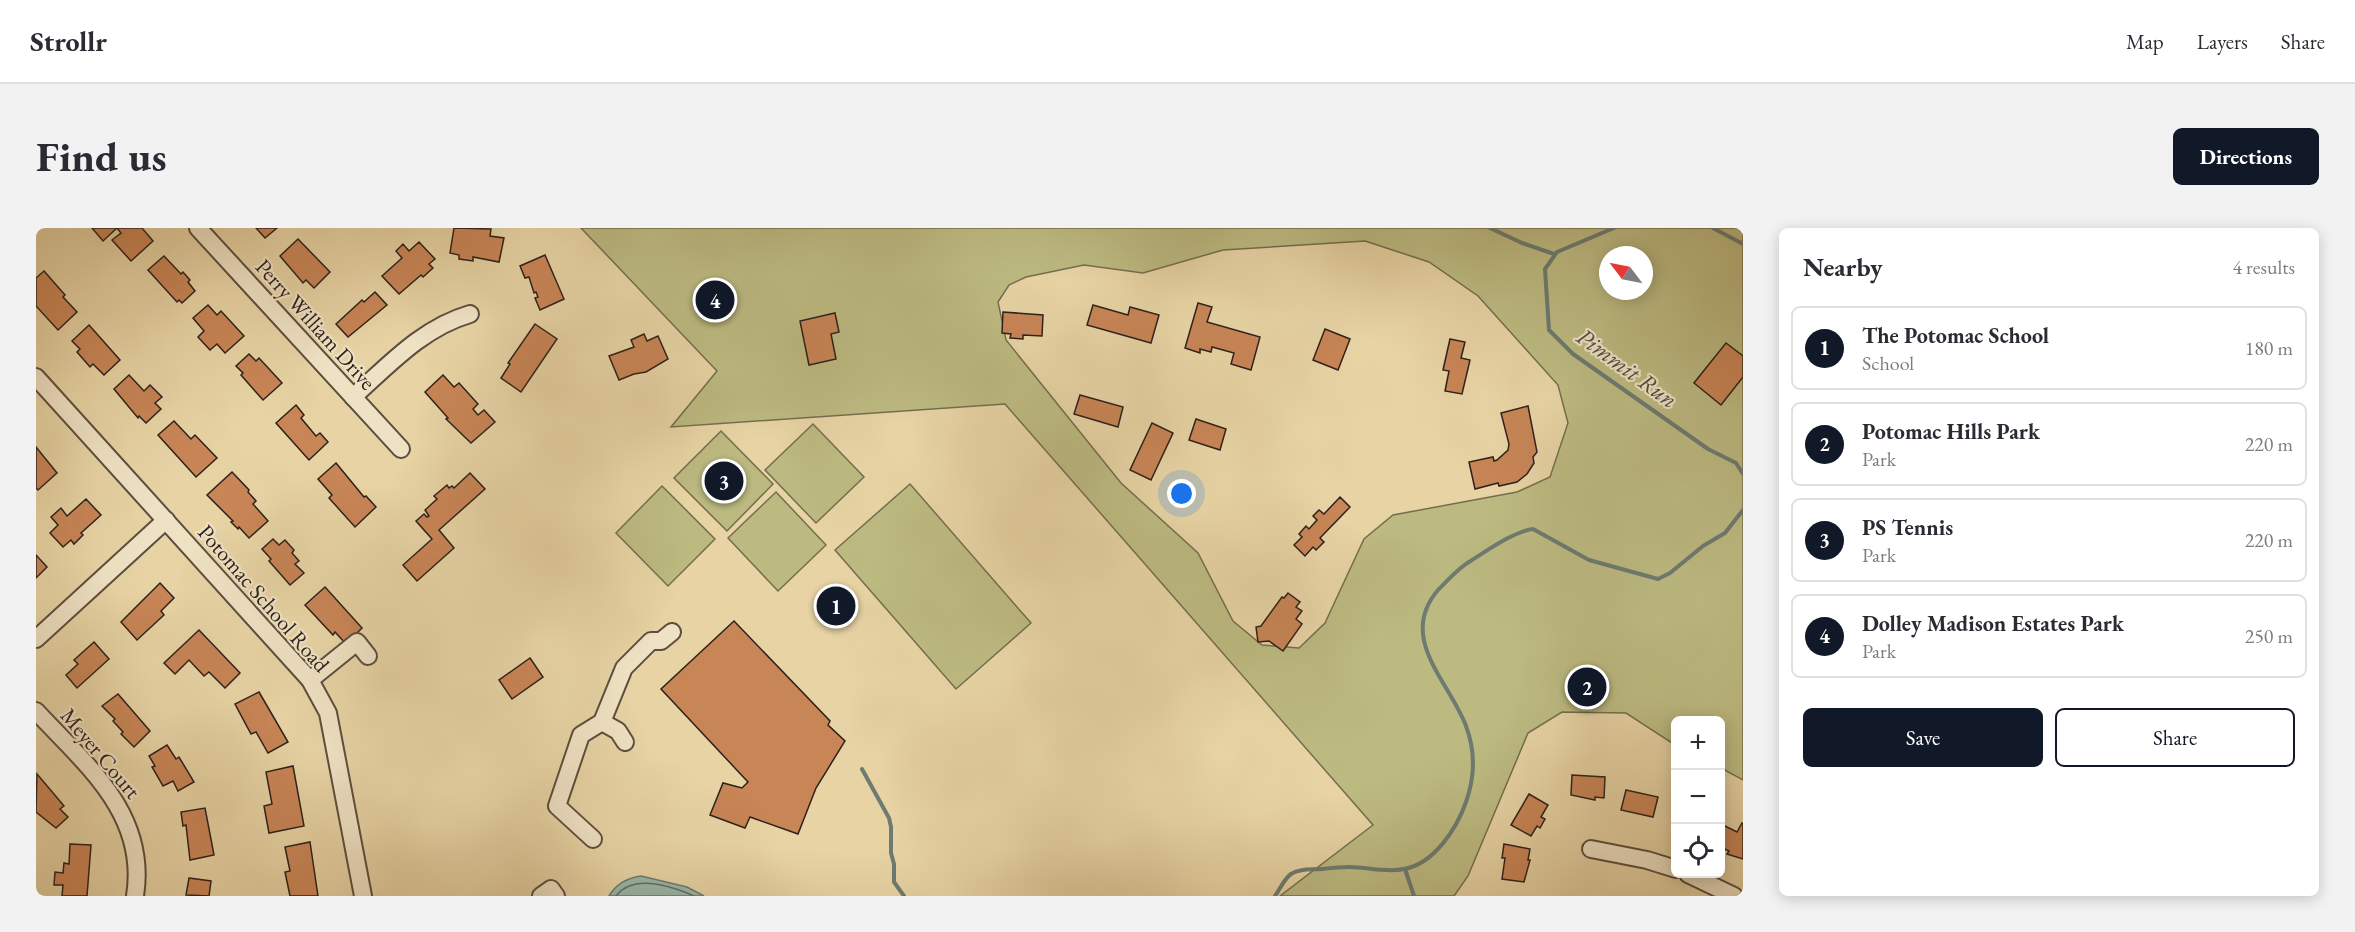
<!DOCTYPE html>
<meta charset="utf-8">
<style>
body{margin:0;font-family:"EB Garamond",serif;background:#f2f2f3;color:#2b2b33}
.controls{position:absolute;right:18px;bottom:18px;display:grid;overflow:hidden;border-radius:9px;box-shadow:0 3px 15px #0003}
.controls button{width:54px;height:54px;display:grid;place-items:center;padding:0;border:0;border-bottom:2px solid #e1e1e2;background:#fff;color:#2b2b33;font:30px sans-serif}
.compass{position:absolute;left:1563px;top:18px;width:54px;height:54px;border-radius:50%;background:#fff;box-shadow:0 3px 15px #0003;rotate:302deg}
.you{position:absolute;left:1146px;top:266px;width:21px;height:21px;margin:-15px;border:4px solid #fff;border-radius:50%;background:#1a73e8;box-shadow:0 0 0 9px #1a73e833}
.badge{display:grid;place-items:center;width:39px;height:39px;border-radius:50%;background:#111827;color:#fff;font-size:20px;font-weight:700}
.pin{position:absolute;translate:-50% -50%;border:3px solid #fff;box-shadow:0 2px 6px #0006}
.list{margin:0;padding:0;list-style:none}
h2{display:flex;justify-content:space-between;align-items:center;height:78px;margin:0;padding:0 24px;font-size:26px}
h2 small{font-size:20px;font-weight:400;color:#7c7c81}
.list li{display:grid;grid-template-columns:39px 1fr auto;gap:18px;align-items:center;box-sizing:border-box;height:84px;margin:0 12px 12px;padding:0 12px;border:2px solid #e1e1e2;border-radius:9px}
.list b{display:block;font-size:22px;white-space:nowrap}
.list p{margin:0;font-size:20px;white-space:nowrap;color:#7c7c81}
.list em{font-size:20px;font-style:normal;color:#7c7c81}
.actions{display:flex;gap:12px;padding:18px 24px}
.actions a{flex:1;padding:14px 0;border:2px solid #111827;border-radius:9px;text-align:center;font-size:21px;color:#111827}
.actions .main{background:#111827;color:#fff}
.icon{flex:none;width:33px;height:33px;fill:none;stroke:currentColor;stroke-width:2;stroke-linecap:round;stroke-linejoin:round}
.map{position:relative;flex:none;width:1707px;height:668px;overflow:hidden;border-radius:9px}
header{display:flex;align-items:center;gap:36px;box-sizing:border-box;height:84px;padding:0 30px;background:#fff;border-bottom:2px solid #e1e1e2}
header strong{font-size:28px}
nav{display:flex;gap:33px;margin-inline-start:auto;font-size:21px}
.intro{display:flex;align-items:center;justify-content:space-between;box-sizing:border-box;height:144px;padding:0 36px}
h1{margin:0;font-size:42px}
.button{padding:15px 27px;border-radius:9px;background:#111827;color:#fff;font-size:21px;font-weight:700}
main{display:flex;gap:36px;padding:0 36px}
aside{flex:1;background:#fff;border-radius:9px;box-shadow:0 3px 15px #0003}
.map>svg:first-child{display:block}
.green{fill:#bcba81;stroke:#746e4e;stroke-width:1.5;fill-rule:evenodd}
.water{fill:#97b7a9;stroke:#6d7b71;stroke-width:1.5}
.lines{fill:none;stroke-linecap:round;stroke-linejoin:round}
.shore{stroke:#626c62;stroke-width:1.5}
.stream{stroke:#6d7b71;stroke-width:4}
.building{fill:#c88556;stroke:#2d211c;stroke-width:1.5}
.minor-casing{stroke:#5c4e3e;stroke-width:20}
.minor{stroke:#efe2c4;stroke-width:16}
.labels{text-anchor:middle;stroke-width:4.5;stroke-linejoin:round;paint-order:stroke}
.street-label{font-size:22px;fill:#2d211c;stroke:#efe2c4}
.water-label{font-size:24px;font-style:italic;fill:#4d4e46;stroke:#efe2c4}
</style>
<header>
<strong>Strollr</strong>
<nav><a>Map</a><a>Layers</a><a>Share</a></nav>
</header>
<div class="intro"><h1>Find us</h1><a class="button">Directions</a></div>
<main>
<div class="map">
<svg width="1707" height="668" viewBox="0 0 1707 668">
<rect width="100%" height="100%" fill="#e7d3a4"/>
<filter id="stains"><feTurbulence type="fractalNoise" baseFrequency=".00333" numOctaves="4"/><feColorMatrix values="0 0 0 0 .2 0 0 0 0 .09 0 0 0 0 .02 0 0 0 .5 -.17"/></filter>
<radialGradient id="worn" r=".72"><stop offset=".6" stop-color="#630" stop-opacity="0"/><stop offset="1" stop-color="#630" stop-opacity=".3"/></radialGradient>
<g class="green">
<path d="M545,0H1707V552L1685,540L1684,493H1640L1639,517L1590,485L1526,484L1492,505L1432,648L1418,668H1244L1337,597L969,176L635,199L681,143ZM1329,13L1393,34L1442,68L1522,157L1532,195L1514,249L1481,264L1357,287L1328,311L1289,395L1263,420L1226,417L1197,393L1162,325L1085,255L970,112L962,74L973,57L990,49L1048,37L1107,45L1187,22ZM1572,27H1608V63H1572Z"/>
<polygon points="777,196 828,249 780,295 729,242"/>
<polygon points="685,203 737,256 691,303 638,250"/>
<polygon points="874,256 995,395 920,461 799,322"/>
<polygon points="626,258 679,311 632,358 580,305"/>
<polygon points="740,264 790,317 742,363 692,310"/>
</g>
<path class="water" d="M605,648L651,659L668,668H573C580,656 591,650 605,648Z"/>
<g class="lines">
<path class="shore" d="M580,668C598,645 635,658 658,668"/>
<g class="stream">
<polyline points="1454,0 1486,15 1518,26"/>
<polyline points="1578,0 1521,24 1509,41 1513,102 1537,126 1672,221 1700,235 1707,246"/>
<polyline points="1677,0 1707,16"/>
<polyline points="826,541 853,590 855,599 855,625 858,636 858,654 868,668"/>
<polyline points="1369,641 1378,668"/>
<path d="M1239,668C1244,661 1248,651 1255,646C1264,640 1276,642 1286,641C1295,640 1304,639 1313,639C1332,639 1350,645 1368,641C1398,636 1421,600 1430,574C1439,549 1439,522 1430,498C1413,453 1361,410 1402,362C1413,351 1422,340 1436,332C1452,322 1479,303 1497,301L1553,332L1622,351L1634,345L1667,318L1689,305L1707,282"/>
</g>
</g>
<g class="building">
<polygon points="56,0 106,0 117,13 95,33 76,12 85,5 81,0 67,13"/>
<polygon points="220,0 241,0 229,10"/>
<polygon points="418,0 455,1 454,8 468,10 463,34 437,29 437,33 423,31 423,27 414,25"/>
<polygon points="262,11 294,44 278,60 270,52 267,55 244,28"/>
<polygon points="383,14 399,31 393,36 397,40 387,49 385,47 363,66 346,48 366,30 360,23 367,16 373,23"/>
<polygon points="509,27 528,71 504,82 499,70 502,69 500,64 498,65 493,49 489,50 484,38"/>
<polygon points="128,28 145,46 147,44 154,52 152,54 159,63 146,75 143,72 141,74 112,42"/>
<polygon points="8,43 29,67 27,69 41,84 22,102 0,78 0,50"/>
<polygon points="339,64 351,77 312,109 300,96 326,72 328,74"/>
<polygon points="1162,75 1176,79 1171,94 1224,109 1215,142 1195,136 1198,125 1176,119 1175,124 1164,121 1164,125 1149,120"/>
<polygon points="172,77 181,87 185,83 208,108 189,125 181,116 174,122 162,109 168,103 157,90"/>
<polygon points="1057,77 1092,87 1094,79 1123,87 1115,115 1051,97"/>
<polygon points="967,84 1007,87 1006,108 987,107 987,111 974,110 975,106 966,105"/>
<polygon points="799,85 803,104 795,106 800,131 773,137 764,93"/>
<polygon points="499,96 521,111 485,164 465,150 474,136 472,135"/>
<polygon points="53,97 84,132 68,147 57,136 54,139 41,124 44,121 36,113"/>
<polygon points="1289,101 1314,111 1302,142 1277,132"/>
<polygon points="608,106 611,113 622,108 632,131 610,144 598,146 583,152 573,128 598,119 595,112"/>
<polygon points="1414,111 1429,114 1425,130 1434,132 1426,166 1409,163 1413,143 1407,142"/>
<polygon points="1690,115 1707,128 1707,149 1685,177 1658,155"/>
<polygon points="213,126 220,133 223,130 246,155 227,172 205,147 207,145 200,138"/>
<polygon points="93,147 108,163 114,157 126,169 119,175 125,181 110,195 103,188 102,190 78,161"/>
<polygon points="407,147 418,159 423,155 442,176 437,181 442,187 448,182 459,194 435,215 410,191 412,190 389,164"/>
<polygon points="1044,167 1087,179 1082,199 1038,186"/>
<polygon points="260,177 268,187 265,190 280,208 284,205 292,214 273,232 240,195"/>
<polygon points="1492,178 1501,224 1497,229 1498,235 1491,246 1481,254 1463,258 1462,255 1439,261 1433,234 1457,229 1458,233 1461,232 1472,222 1473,216 1465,185"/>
<polygon points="1160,191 1190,201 1184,222 1153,212"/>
<polygon points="138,193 155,211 159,207 181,230 160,249 122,207"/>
<polygon points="1116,195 1137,205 1115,252 1094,242"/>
<polygon points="0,219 21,245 2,262 0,260"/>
<polygon points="300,235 328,269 330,268 340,279 319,299 293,270 296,267 282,251"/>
<polygon points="196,244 213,262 212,264 220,273 217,276 232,293 213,310 203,299 202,301 195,294 197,293 171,267"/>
<polygon points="434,245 449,261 403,302 418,320 381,353 367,337 396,311 380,293 388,286 391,289 393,288 389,282 401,271 398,268 411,257 413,260 416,258 418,260"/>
<polygon points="1304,269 1314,279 1284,310 1288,314 1280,322 1277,319 1269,328 1258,317 1266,309 1263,306 1270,298 1273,301 1281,292 1277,288 1283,282 1288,286"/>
<polygon points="50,271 65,287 45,305 47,307 38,316 35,312 27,319 14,305 22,297 15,289 25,280 31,288"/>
<polygon points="237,311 243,317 249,312 258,322 256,325 263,333 259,336 268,345 254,357 233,333 235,331 226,321"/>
<polygon points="0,327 11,339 0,350"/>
<polygon points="124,355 138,370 125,383 128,387 101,412 85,394"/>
<polygon points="289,359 326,400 310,416 299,404 297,407 269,377"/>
<polygon points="1252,365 1264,374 1260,379 1266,383 1260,391 1266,396 1247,423 1233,413 1222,414 1220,399 1225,398 1246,369 1248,370"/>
<polygon points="698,393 794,493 792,497 809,513 780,560 762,606 714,589 709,600 674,587 687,555 706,560 712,554 625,461"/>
<polygon points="163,402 204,445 189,460 173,444 168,448 153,432 139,446 128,435"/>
<polygon points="58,414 73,431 41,460 30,447 42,436 38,432"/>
<polygon points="494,430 507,449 476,471 463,452"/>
<polygon points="223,464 252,514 232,525 220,504 215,506 199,476"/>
<polygon points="82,466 114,503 98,519 85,506 87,504 77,493 79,491 66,478"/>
<polygon points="131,517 140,531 143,529 158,554 142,563 137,553 127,558 116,539 119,538 113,528"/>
<polygon points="257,538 268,598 233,605 228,578 236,576 230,544"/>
<polygon points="1,546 28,578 24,581 32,589 20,600 0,584"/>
<polygon points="1536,547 1569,549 1568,570 1559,569 1559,572 1535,567"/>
<polygon points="1590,562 1622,569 1617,589 1585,582"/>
<polygon points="1493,566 1512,577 1505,589 1509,591 1504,600 1501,598 1495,608 1475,597"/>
<polygon points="169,580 178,627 154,632 150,597 147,598 145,584"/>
<polygon points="1706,595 1707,596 1707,631 1691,626 1693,623 1684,619 1684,607 1689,598 1701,604"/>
<polygon points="274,614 282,668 254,668 249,644 254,643 249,619"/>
<polygon points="34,616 55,617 51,668 26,668 27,657 18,657 19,644 27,645 28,635 33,636"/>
<polygon points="1468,616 1494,621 1492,632 1494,632 1488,654 1466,651 1469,630 1466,630"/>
<polygon points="153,650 175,653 173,668 150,667"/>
</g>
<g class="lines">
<g class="minor-casing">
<g id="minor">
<polyline points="162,0 365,221"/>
<polyline points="0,149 274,452 292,485 327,668"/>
<path d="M317,169C353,137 386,100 434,86"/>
<polyline points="0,411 130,292"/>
<polyline points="274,452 321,414 332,428"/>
<path d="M0,483C50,537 112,586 99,668"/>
<polyline points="566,494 582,503 589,514"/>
<polyline points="557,611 521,578 545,507 566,494 588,440 615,413 625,413 636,404"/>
<polyline points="1555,621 1611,632 1640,641"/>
<polyline points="1652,646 1698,668"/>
<polyline points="505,668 515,661 520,668"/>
</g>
</g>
<use href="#minor" class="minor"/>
</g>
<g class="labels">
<g class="street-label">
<text transform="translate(280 96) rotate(48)" y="8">Perry William Drive</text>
<text transform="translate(228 370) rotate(49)" y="8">Potomac School Road</text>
<text transform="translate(65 525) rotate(50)" y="8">Meyer Court</text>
</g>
<g class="water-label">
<text transform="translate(1591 140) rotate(36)" y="8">Pimmit Run</text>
</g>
</g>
<rect width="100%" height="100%" filter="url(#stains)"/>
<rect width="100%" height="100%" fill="url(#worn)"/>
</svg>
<div class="controls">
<button>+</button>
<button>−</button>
<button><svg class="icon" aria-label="locate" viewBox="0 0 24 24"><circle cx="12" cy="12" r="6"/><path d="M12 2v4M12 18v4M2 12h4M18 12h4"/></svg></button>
</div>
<svg class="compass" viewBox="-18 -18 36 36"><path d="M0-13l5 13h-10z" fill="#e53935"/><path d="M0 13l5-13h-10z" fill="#7c7c81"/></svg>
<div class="you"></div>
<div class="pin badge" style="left:800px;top:378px">1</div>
<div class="pin badge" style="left:1551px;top:459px">2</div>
<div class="pin badge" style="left:688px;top:253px">3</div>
<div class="pin badge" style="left:679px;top:72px">4</div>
</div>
<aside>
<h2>Nearby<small>4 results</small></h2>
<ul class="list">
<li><span class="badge">1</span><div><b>The Potomac School</b><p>School</p></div><em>180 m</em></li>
<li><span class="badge">2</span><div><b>Potomac Hills Park</b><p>Park</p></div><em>220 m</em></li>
<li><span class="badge">3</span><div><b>PS Tennis</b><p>Park</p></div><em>220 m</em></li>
<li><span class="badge">4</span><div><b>Dolley Madison Estates Park</b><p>Park</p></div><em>250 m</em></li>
</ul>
<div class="actions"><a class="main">Save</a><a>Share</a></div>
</aside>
</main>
